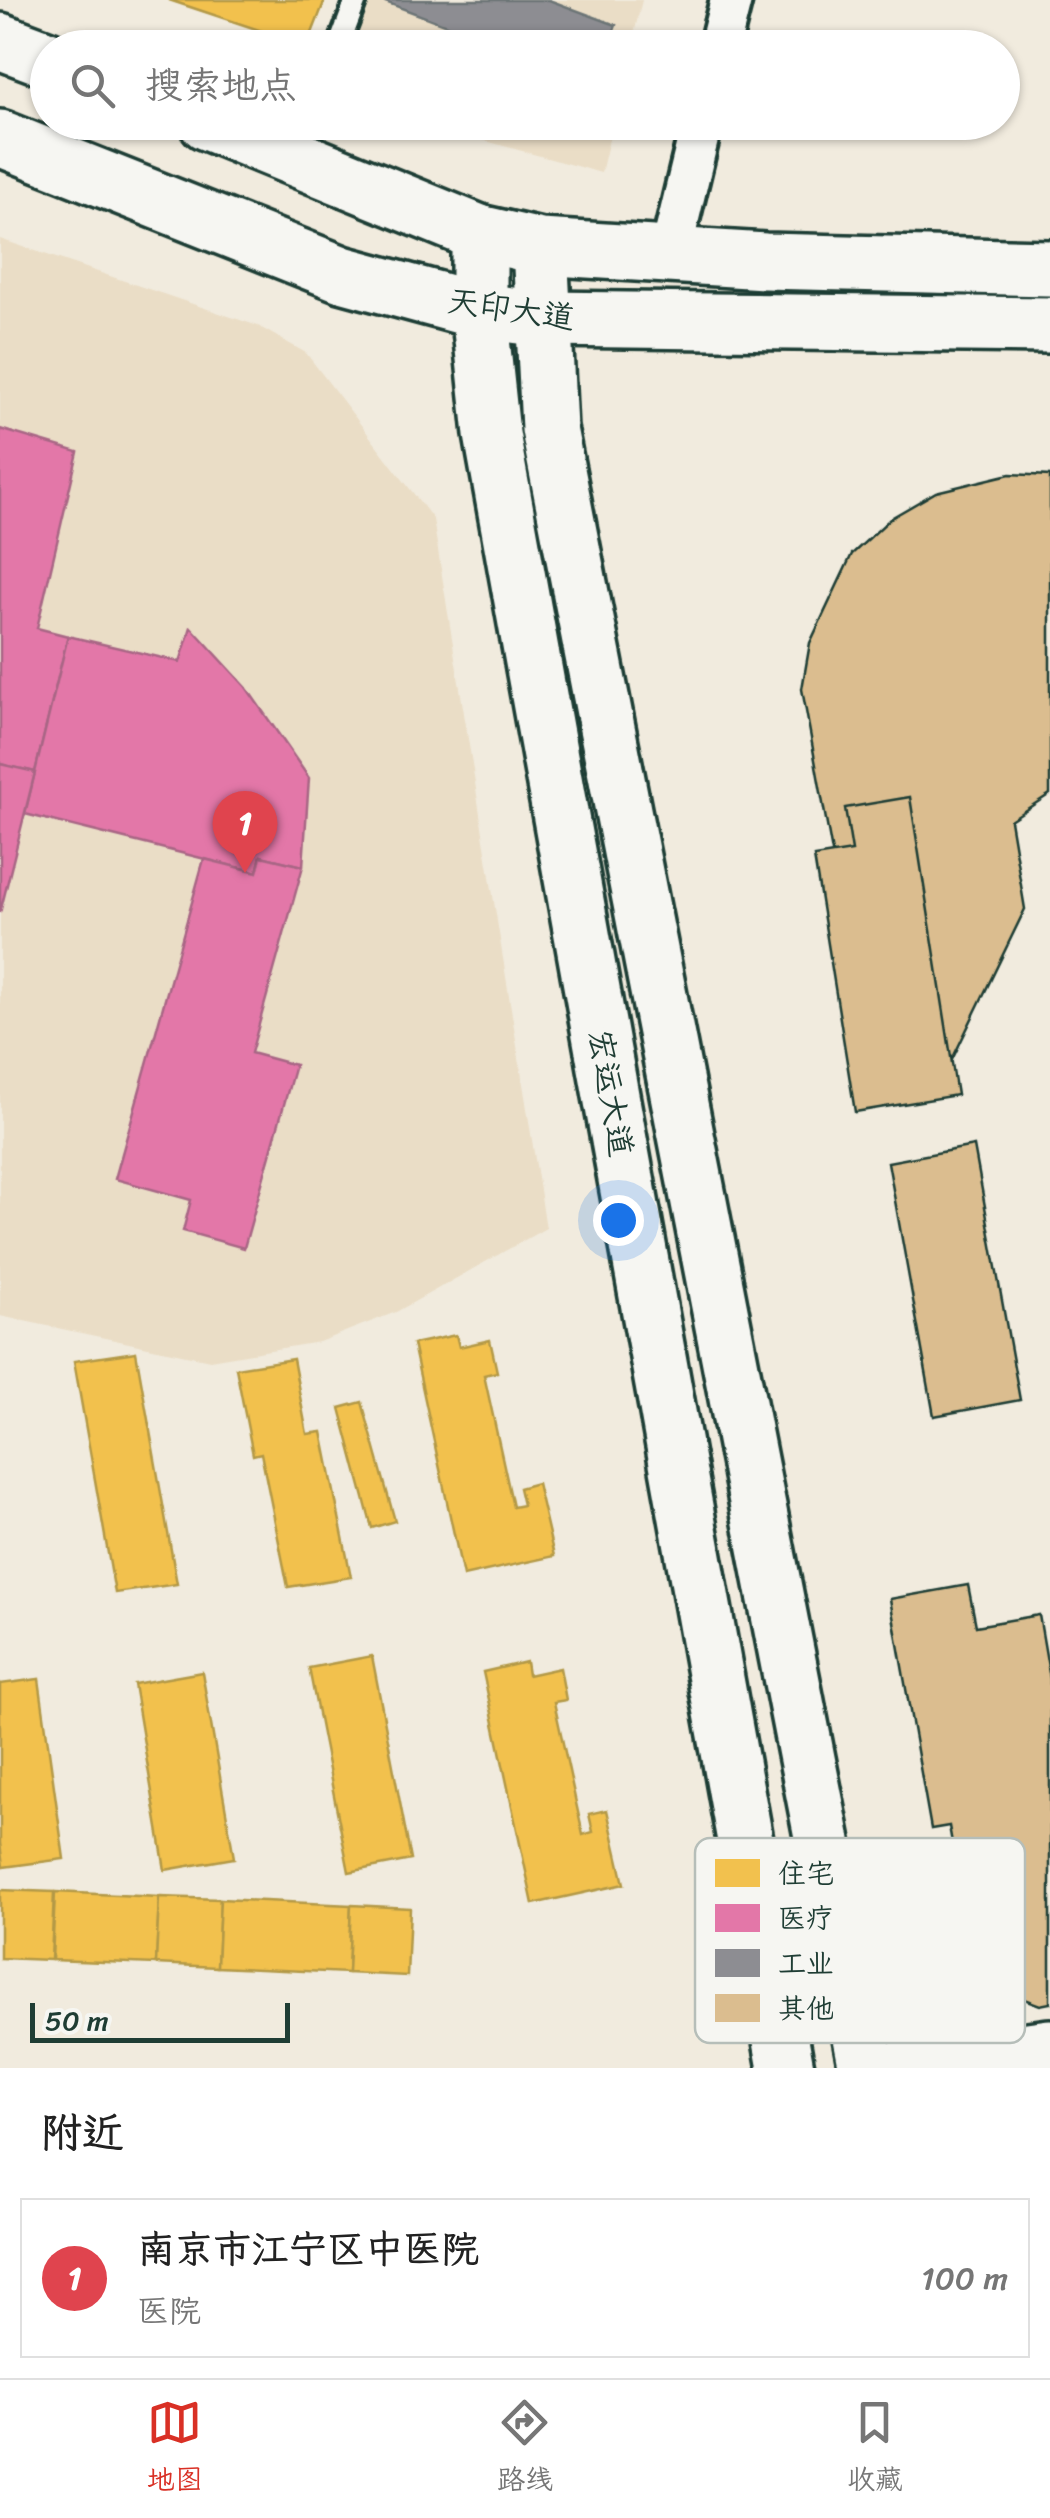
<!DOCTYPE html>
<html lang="zh">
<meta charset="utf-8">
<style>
body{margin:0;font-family:Sriracha,"LXGW WenKai TC",sans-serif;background:#f2f2f2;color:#222}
.scale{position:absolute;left:30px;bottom:25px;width:260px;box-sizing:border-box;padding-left:10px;border:5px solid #1f3d34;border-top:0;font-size:28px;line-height:35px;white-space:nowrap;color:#1f3d34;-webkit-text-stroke:8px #f6f6f2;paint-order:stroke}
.you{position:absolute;left:618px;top:1220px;width:35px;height:35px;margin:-25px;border:8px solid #fff;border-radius:50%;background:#1a73e8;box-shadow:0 0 0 15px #1a73e833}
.badge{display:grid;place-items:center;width:65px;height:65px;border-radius:50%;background:#d93025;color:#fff;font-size:32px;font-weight:700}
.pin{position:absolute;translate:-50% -82px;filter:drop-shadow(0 2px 5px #0008)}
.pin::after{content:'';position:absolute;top:52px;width:35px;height:30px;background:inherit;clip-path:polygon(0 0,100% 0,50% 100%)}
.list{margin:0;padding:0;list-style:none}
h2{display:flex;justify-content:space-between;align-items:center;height:130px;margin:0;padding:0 40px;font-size:42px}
h2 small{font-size:32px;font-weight:400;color:#767676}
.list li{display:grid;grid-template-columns:65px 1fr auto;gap:30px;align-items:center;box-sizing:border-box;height:160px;margin:0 20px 20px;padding:0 20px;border:2px solid #e0e0e0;border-radius:0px}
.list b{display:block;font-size:38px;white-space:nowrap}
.list p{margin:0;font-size:32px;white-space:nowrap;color:#767676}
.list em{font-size:32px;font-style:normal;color:#767676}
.icon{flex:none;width:55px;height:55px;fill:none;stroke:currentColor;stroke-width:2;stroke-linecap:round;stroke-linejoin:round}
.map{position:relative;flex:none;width:1050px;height:2068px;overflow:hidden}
.search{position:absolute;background:#fff;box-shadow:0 2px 8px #0004;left:30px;right:30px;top:30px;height:110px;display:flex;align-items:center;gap:25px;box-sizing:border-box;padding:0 35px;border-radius:55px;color:#767676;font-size:38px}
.sheet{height:310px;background:#fff}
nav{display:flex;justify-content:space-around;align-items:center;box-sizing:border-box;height:140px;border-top:2px solid #e0e0e0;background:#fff;font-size:28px;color:#767676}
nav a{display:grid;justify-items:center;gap:5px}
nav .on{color:#d93025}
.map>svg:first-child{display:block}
.built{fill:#eaddc6}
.homes{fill:#f2c14e;stroke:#b39946;stroke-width:2.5}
.health{fill:#e377a8;stroke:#a86685;stroke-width:2.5}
.industry{fill:#8d8d92;stroke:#6c7576;stroke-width:2.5}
.building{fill:#dbbd8f;stroke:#1f3d34;stroke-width:2.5}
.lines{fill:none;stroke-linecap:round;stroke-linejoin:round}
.lane-casing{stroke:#1f3d34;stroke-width:28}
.street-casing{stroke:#1f3d34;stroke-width:48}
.secondary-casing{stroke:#1f3d34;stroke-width:62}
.primary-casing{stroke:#1f3d34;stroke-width:62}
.lane{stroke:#f6f6f2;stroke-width:20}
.street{stroke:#f6f6f2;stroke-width:40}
.secondary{stroke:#f6f6f2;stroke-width:55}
.primary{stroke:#f6f6f2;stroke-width:55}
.labels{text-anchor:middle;stroke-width:10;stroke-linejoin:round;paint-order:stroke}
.street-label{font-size:32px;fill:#1f3d34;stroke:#f6f6f2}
.key{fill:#f6f6f2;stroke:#b6beb9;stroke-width:2.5}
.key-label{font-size:28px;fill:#1f3d34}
</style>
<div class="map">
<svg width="1050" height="2068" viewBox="0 0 1050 2068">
<rect width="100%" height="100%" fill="#f1ebde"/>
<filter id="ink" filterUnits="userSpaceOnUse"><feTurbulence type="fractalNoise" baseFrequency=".01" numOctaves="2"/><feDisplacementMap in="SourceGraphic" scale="20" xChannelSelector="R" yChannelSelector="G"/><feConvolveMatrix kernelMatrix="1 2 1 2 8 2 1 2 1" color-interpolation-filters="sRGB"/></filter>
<g filter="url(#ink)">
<g class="built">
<polygon points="347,0 642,0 631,47 338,48"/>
<polygon points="421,123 613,123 601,173"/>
<polygon points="0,239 258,326 306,353 433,519 546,1228 396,1312 319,1342 210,1360 0,1316"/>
</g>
<g class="homes">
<polygon points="169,0 325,0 307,46"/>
<polygon points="456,1335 459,1347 490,1340 497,1372 484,1375 513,1507 523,1505 519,1488 537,1483 554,1556 463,1576 413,1344"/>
<polygon points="136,1352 177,1584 115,1593 74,1361"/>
<polygon points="293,1359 307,1434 322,1432 351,1577 288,1587 261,1453 253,1455 236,1368"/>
<polygon points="362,1402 395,1521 372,1528 340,1408"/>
<polygon points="372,1656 411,1860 349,1872 309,1668"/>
<polygon points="526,1662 528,1675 560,1668 566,1700 554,1702 583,1835 593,1832 589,1814 607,1810 624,1884 533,1904 483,1672"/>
<polygon points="202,1672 234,1858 165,1870 134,1684"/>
<polygon points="39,1679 64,1859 3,1867 0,1843 0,1684"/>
<polygon points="0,1890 54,1892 51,1960 0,1958"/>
<polygon points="55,1892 159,1897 156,1964 52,1960"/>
<polygon points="159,1897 220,1899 217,1967 156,1964"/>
<polygon points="220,1899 351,1905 348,1973 217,1967"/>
<polygon points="351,1905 410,1908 407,1976 348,1973"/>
</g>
<g class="health">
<polygon points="0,429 78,452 37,628 68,636 35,772 0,764"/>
<polygon points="191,627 246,687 309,778 303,866 261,856 257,872 25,814 68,636 180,662"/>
<polygon points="0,764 35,772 0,913"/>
<polygon points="261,856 303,866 251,1053 295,1065 244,1248 183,1231 191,1200 115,1179 204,859 257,872"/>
</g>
<polygon class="industry" points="385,0 549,0 616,25 608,48 508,48 385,2"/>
<g class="building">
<polygon points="1010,474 1050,476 1050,794 1010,820 1025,909 948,1068 873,1076 802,689 810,643 852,554 891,518 936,492"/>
<polygon points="910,797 957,1095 855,1112 814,857 852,851 845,808"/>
<polygon points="974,1146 1020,1400 934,1416 888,1162"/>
<polygon points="968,1585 976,1626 1039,1615 1050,1679 1050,2003 1040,2005 992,1987 981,1976 976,1941 957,1945 949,1901 962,1899 949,1826 931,1829 890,1599"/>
</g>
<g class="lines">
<g class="lane-casing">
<g id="lane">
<polyline points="338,48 356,0"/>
<polyline points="297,156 310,122"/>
</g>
</g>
<g class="street-casing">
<g id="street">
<polyline points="719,48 731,0"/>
<polyline points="670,255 702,122"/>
</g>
</g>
<g class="secondary-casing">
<polyline id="secondary" points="901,2068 1050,2047"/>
</g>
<g class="primary-casing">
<g id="primary">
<polyline points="0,41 48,59"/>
<polyline points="207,122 479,233 540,247 765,261 1050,268"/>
<polyline points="0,138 342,274 479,311 544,319 1050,325"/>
<polyline points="479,233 479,311 492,434 786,2068"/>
<polyline points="540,247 549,429 867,2068"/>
</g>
</g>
<use href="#lane" class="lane"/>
<use href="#street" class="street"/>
<use href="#secondary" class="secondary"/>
<use href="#primary" class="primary"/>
</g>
</g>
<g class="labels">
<g class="street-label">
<text transform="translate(511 309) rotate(8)" y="11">天印大道</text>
<text transform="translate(611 1093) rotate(80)" y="11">宏运大道</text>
</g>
</g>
<rect x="695" y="1838" width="330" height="205" rx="15" class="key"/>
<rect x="715" y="1859" width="45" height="28" fill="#f2c14e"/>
<rect x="715" y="1904" width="45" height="28" fill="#e377a8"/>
<rect x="715" y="1949" width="45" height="28" fill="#8d8d92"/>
<rect x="715" y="1994" width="45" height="28" fill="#dbbd8f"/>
<g class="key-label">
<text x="778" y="1883">住宅</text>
<text x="778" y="1928">医疗</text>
<text x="778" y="1973">工业</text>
<text x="778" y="2018">其他</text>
</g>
</svg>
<div class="scale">50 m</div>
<div class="you"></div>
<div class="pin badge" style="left:245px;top:873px;background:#e0444e">1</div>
<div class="search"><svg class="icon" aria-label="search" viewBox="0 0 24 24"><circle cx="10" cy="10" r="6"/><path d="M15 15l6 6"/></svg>搜索地点</div>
</div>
<section class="sheet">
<h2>附近<small></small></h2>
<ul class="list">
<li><span class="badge" style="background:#e0444e">1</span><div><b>南京市江宁区中医院</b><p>医院</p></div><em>100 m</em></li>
</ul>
</section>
<nav>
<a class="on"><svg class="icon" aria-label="map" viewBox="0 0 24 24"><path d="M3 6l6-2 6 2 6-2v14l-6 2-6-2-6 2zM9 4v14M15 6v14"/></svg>地图</a>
<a><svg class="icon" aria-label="directions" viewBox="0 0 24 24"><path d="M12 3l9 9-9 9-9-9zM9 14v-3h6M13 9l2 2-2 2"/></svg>路线</a>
<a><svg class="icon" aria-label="saved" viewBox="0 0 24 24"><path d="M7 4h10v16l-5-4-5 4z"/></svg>收藏</a>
</nav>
